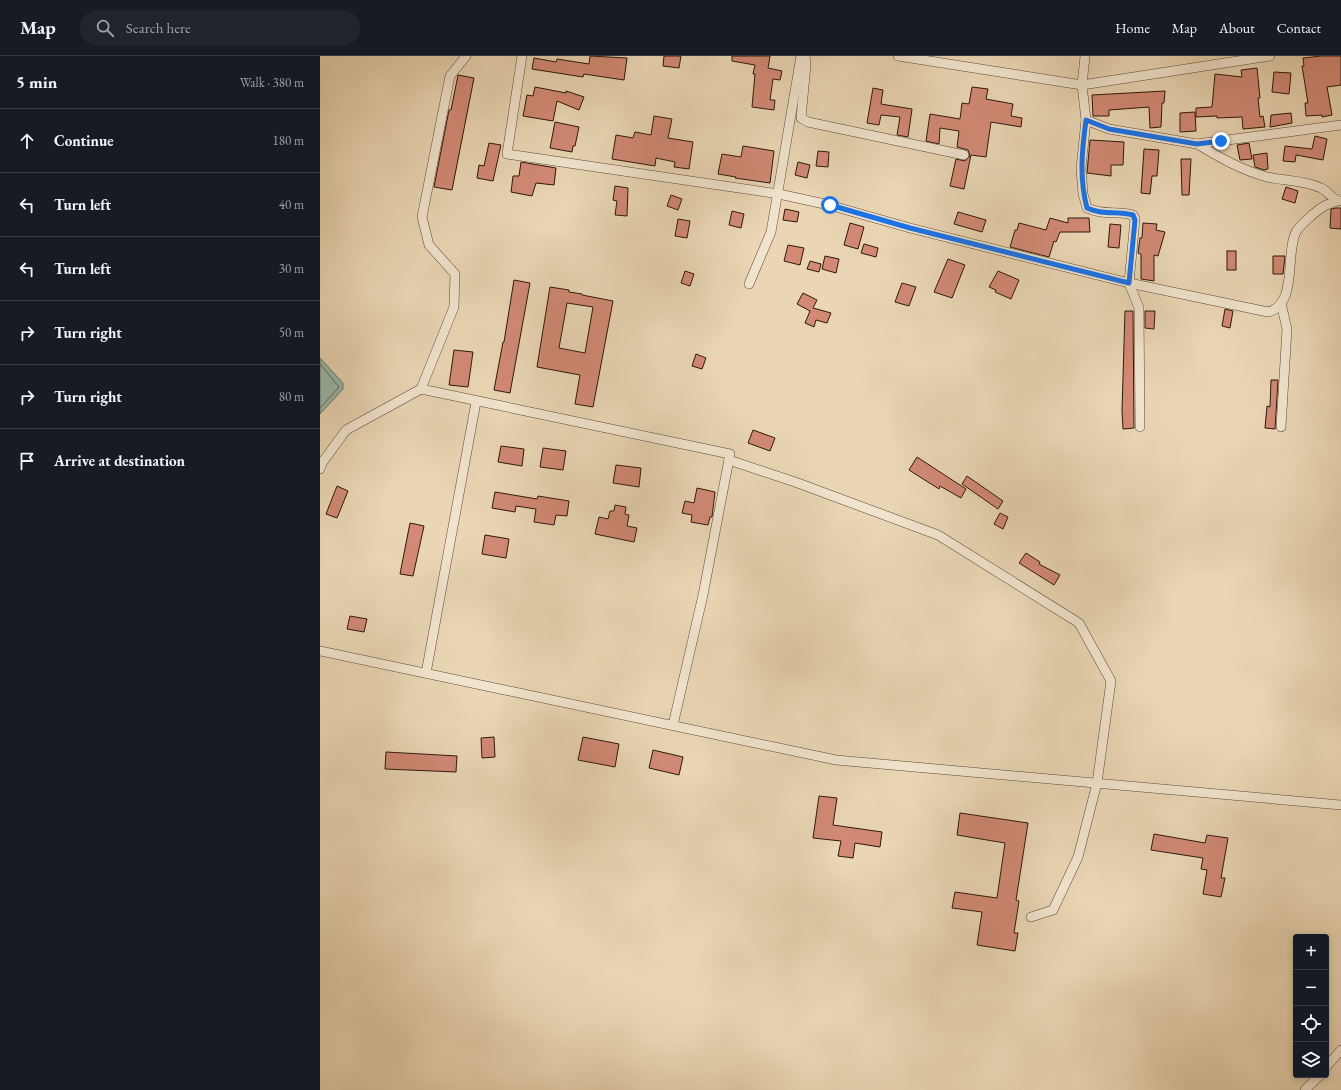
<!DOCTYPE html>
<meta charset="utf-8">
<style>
body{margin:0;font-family:"EB Garamond",serif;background:#20242c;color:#f1f3f6}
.controls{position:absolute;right:12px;bottom:12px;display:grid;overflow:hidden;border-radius:4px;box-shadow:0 2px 6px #0003}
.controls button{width:36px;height:36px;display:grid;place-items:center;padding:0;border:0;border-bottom:1px solid #363941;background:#171b24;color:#f1f3f6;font:20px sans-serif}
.stop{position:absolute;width:12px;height:12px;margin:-9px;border:3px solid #1a73e8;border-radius:50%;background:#fff}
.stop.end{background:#1a73e8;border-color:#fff;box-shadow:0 1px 4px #0008}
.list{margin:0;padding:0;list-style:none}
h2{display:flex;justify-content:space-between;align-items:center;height:52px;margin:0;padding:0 16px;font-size:17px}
h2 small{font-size:13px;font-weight:400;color:#9ea1a6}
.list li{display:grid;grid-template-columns:26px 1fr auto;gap:12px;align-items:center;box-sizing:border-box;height:64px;padding:0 16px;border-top:1px solid #363941}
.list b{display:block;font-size:15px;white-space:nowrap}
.list em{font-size:13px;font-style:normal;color:#9ea1a6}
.icon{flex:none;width:22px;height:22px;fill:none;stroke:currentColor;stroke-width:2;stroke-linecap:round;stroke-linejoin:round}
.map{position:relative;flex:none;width:1021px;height:1034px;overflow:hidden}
header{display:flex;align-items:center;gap:24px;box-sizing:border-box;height:56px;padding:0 20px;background:#171b24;border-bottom:1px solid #363941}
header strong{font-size:19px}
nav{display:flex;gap:22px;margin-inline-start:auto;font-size:14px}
.search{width:280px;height:36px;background:#20242c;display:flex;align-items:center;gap:10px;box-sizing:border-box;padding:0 14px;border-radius:22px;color:#9ea1a6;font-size:15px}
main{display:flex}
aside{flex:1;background:#171b24}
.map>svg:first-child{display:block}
.water{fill:#98b9ac;stroke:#6e786c}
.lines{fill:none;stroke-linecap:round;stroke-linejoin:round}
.shore{stroke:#63685c;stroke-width:1}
.building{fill:#d28a75;stroke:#2e170c;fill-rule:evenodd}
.minor-casing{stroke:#5d4736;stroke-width:10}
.minor{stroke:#f1e4ce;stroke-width:9}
.route{stroke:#1a73e8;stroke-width:5}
</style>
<header>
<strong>Map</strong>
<div class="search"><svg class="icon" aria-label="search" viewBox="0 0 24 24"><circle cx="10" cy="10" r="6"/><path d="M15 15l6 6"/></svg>Search here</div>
<nav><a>Home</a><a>Map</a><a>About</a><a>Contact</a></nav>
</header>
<main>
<aside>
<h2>5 min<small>Walk · 380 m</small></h2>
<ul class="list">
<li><svg class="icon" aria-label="ahead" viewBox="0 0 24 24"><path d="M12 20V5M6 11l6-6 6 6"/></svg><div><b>Continue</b></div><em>180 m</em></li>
<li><svg class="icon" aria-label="left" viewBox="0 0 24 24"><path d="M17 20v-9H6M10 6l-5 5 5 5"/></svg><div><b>Turn left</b></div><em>40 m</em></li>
<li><svg class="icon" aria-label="left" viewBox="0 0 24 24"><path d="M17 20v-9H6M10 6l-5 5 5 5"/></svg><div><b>Turn left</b></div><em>30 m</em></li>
<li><svg class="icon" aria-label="right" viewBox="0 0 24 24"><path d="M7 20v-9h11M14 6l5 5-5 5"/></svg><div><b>Turn right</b></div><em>50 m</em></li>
<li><svg class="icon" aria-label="right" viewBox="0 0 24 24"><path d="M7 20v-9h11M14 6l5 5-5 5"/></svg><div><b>Turn right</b></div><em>80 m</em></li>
<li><svg class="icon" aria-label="arrive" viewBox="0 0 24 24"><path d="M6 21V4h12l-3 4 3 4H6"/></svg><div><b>Arrive at destination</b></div></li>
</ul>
</aside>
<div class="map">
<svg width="1021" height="1034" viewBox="0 0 1021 1034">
<rect width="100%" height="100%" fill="#ead6b4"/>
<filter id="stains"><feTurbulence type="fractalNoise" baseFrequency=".005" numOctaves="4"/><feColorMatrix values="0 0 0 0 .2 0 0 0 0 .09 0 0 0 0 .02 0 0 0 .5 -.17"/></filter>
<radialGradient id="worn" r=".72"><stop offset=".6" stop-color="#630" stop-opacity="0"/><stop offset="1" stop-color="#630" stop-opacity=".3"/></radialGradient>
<polygon class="water" points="0,302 23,327 23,333 0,358"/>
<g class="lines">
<polyline class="shore" points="0,308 19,331 0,352"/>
</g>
<g class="building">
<polygon points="270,0 307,2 304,24 264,18 263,21 212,13 214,2 236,6 237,3 269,8"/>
<polygon points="344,0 361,0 359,12 343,10"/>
<polygon points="412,0 450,0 448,12 462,15 460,24 453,23 450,44 455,44 454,54 432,51 435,18 433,18 435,9 412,5"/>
<polygon points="1001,0 1021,0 1021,29 1007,31 1012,59 1002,61 1002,59 986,60 985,47 988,47 982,10 984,10 983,2"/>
<polygon points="937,12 940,42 938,42 940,61 943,60 945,71 923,73 922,61 897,62 897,60 876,61 876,52 892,51 895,18 922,21 921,14"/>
<polygon points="954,16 971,17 969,38 952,36"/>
<polygon points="138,19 154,22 132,134 114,131 129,54 131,54"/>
<polygon points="215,31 246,37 246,35 264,41 259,54 237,45 233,65 203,60 207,39 213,40"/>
<polygon points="652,31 668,33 666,43 693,48 691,60 702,62 701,71 671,66 666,101 651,99 644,133 630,130 636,103 645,105 650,100 648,94 637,91 639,75 620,72 619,88 606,85 610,58 640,63 642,47 649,48"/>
<polygon points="553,32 563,34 561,48 592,53 588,81 577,79 580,61 561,59 559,69 547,67"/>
<polygon points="845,35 844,47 842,47 841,71 830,72 829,51 789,54 789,60 773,60 772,39"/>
<polygon points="875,56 876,75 860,76 860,57"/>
<polygon points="971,57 972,67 950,71 951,59"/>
<polygon points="334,60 352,63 348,82 373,86 369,113 354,111 355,106 336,102 335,110 292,103 296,79 313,82 315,76 331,79"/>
<polygon points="235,66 259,71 255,90 253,90 252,96 230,92"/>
<polygon points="995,80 1007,83 1003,104 976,99 975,106 963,105 965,90 992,93"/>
<polygon points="770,84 804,86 803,109 791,109 791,120 767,117"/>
<polygon points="169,87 181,89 173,125 157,122 159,109 164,110"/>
<polygon points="929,87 932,103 920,104 917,89"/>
<polygon points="423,90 454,95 450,127 415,122 416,121 398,118 402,98 421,101"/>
<polygon points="824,93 839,94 837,120 832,120 830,138 821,137"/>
<polygon points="498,95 509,96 508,111 496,110"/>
<polygon points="947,97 948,113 944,114 935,111 933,99"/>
<polygon points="861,103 871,103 869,139 862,139"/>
<polygon points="201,106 236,112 234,129 216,127 212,140 191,136 193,120 199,120"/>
<polygon points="478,106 490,109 487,122 475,119"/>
<polygon points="295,130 308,132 307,160 295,159 297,145 293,144"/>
<polygon points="966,131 978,135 975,147 962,143"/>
<polygon points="351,139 362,143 358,154 347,150"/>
<polygon points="1016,152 1021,152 1021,173 1010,172 1011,153"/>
<polygon points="465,153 479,156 477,166 463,164"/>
<polygon points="412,155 424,158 421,172 409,169"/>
<polygon points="638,156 666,164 662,176 634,168"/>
<polygon points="730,162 748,167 748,162 769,162 770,176 740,176 736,186 734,185 729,201 690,191 695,174 697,174 699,167 726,174"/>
<polygon points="358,163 370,165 367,182 355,180"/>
<polygon points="530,167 544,171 538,193 524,189"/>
<polygon points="823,167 837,168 836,174 845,176 838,200 834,199 834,225 821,223 821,198 818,197 820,182 822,182"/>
<polygon points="790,168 801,169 799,192 788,191"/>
<polygon points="544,188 558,192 556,201 541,197"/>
<polygon points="468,189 484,192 480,209 464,205"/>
<rect x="907" y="195" width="9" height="19"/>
<polygon points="505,200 519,203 516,217 502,213"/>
<polygon points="953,200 965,200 963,218 953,218"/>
<polygon points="628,203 645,209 632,242 614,236"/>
<polygon points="490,205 501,208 499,216 487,213"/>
<polygon points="365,215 374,218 370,230 361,227"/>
<polygon points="678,215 699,224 691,243 675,236 676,234 669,231"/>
<polygon points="194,224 210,227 190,337 174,334 183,286 184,286"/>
<polygon points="582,227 596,231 589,250 575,246"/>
<path d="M230,231L249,234V236L262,238V239L293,245L273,351L255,348L260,319L217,311ZM247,247L273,251L265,297L239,292Z"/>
<polygon points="483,237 497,244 493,252 511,257 507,267 496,264 494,271 485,267 490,255 477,248"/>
<polygon points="905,253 913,255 910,272 902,270"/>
<polygon points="805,255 813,255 814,372 803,373 802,355"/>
<polygon points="825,255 835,255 834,273 825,272"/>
<polygon points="134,294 153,296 148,331 129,329"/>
<polygon points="376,298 386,302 382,313 372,310"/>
<polygon points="951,324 958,324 955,373 945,372 947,350 950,351"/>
<polygon points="433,374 455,382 450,395 428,387"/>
<polygon points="181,390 204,393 202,410 178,406"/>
<polygon points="223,392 246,395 243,414 220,411"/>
<polygon points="597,401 646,433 641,442 620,430 619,433 589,414"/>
<polygon points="296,409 321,412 319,431 293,427"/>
<polygon points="647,420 683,445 678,453 642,428"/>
<polygon points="17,430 28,435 17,462 6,458"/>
<polygon points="377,432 395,436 392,461 390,461 388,469 371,466 372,459 362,457 365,445 374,447"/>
<polygon points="175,436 217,443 218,440 249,445 247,460 236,459 234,469 214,466 216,453 196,450 195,456 172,452"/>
<polygon points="295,449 306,451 305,458 309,459 307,470 317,472 314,486 275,478 279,461 288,463 290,455 294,455"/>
<polygon points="680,457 688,461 683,473 674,468"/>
<polygon points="90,467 104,470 93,520 80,518"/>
<polygon points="165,479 189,483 186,502 162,498"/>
<polygon points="706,497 720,506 719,508 740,519 734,529 699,507"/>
<polygon points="30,560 47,563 44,576 27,573"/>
<polygon points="174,681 175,701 162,702 161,682"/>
<polygon points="263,681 299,688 295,711 258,704"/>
<polygon points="333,694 363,701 359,719 329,712"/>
<polygon points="66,696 137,700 136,716 65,713"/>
<polygon points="499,740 517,742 513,769 562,776 560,791 535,787 533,802 518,800 521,785 493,782"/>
<polygon points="640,757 708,767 696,844 699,845 694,877 698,877 695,895 657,889 662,856 632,852 635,836 677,842 685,787 637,779"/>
<polygon points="834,778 885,787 887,779 908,782 901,822 905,822 901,841 883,838 887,814 881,813 883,802 831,794"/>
</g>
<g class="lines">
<g class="minor-casing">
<g id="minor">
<path d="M202,0L187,98L459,138L509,149L590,172L809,227L948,256C978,249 965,197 976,176C979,170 997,154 1003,151C1007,148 1013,147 1017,145"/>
<polyline points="485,0 486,9 481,62 488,66 644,99"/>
<polyline points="578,0 762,29 950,0"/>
<path d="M765,0L762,29L766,64L761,112L763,138L767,152C784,160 797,154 813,159L815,163L809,227L819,252L820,371"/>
<polyline points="766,64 789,73 877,88 1021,69"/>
<path d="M877,88C899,101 921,114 947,121C965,125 984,124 1001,132C1008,135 1013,145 1021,145"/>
<polyline points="429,228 451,176 481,0"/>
<polyline points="101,333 410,398 383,539 353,669"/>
<polyline points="961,371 967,273 961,247"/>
<polyline points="409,404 475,426 618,479 759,567 791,625 777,727 758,801 733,854 711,861"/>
<polyline points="0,413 2,407 26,374 101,333 134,251 135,218 109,189 102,161 130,20 146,0"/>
<polyline points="0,595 516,704 1021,749"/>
<polyline points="106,617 156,346"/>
<polyline points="1006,1011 1021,994"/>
<polyline points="985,1034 1000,1019"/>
</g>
</g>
<use href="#minor" class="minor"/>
</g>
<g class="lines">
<path class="route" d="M510,149L590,172L809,227L815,164L813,159C797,154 784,160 767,152C759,122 762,94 766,64L789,73L877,88L901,85"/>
</g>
<rect width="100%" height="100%" filter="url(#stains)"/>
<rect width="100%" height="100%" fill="url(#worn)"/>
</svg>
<div class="controls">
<button>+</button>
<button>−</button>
<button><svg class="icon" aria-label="locate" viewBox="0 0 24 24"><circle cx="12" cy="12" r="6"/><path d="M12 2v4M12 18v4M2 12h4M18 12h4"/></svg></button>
<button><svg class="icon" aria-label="layers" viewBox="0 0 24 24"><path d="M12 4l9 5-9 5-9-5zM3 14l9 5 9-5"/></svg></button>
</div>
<div class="stop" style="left:510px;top:149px"></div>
<div class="stop end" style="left:901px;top:85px"></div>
</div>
</main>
